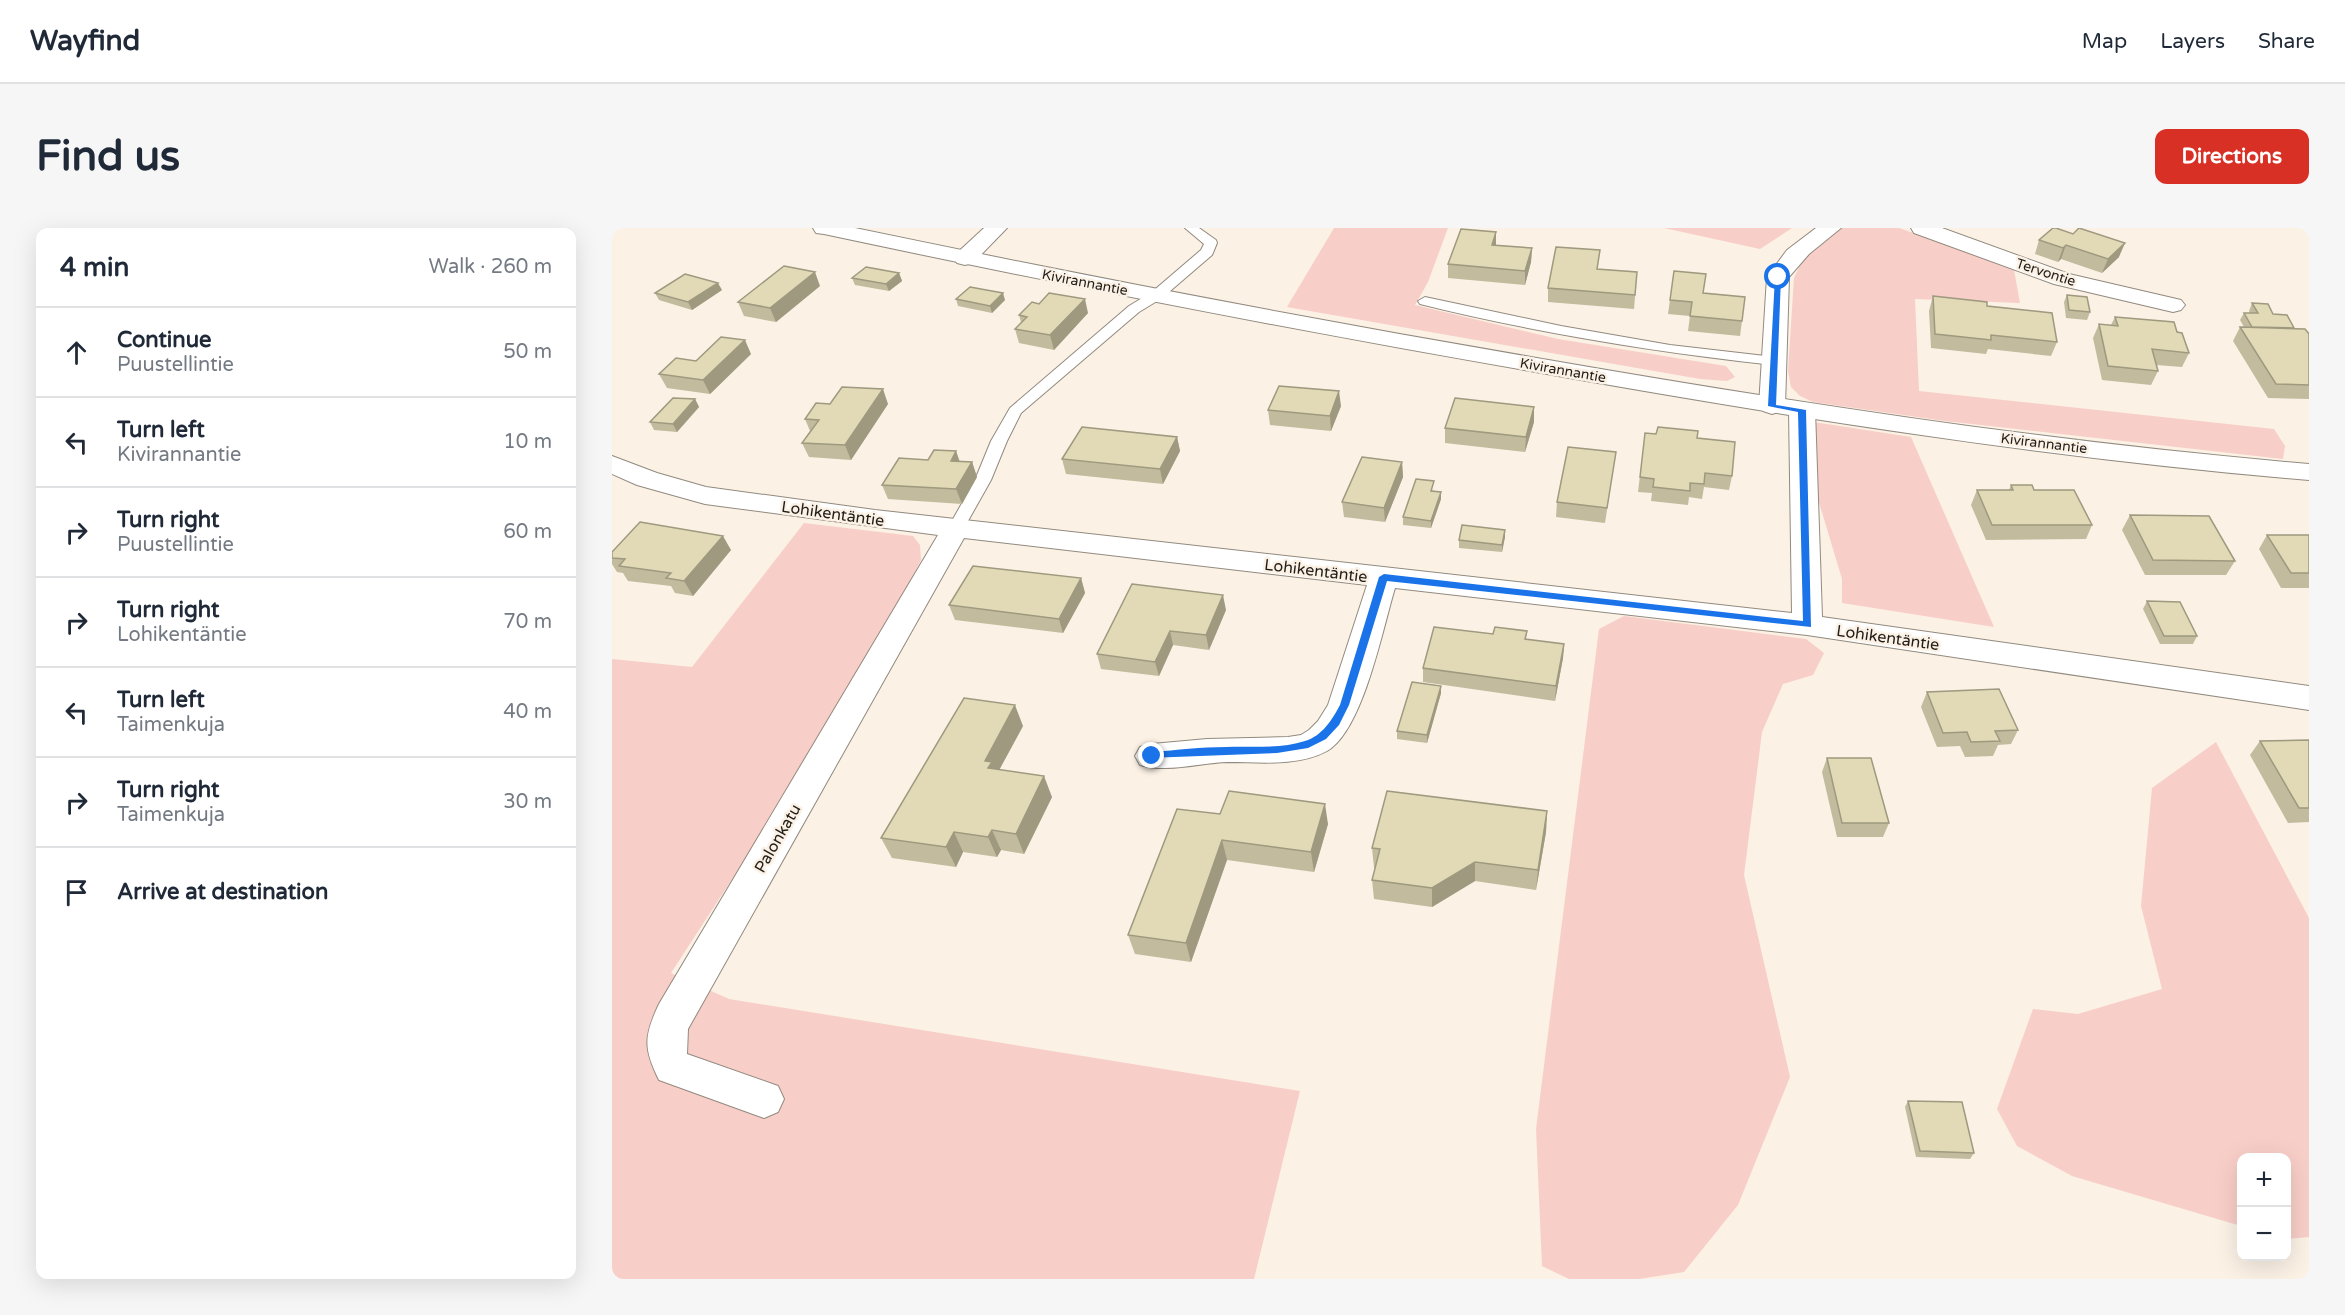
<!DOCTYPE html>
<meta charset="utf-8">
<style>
body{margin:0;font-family:"Varela Round",sans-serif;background:#f6f6f7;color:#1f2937}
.controls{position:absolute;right:18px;bottom:18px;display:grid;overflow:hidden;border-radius:12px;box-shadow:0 6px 24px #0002}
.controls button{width:54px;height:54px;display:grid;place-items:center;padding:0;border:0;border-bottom:2px solid #e0e1e3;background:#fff;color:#1f2937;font:30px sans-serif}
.stop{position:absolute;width:18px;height:18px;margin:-14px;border:4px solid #1a73e8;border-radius:50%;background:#fff}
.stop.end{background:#1a73e8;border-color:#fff;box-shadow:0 2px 6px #0008}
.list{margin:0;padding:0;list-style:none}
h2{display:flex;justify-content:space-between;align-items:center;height:78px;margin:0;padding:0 24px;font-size:26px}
h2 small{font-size:20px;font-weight:400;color:#747a83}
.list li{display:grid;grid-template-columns:39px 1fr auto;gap:18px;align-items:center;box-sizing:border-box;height:90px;padding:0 24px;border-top:2px solid #e0e1e3}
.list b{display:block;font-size:22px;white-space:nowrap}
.list p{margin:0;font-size:20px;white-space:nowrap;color:#747a83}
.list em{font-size:20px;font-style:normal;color:#747a83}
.icon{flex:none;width:33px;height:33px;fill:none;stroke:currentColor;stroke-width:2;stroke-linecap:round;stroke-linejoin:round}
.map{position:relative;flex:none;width:1697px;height:1051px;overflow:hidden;border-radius:12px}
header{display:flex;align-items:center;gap:36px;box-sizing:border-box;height:84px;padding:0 30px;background:#fff;border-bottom:2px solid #e0e1e3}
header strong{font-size:28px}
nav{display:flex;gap:33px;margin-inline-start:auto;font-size:21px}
.intro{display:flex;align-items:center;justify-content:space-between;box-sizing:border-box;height:144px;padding:0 36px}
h1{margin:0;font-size:42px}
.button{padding:15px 27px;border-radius:12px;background:#d93025;color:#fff;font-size:21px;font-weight:700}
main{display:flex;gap:36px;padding:0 36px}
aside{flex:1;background:#fff;border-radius:12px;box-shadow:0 6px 24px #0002}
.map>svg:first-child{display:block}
.green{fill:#f8cec8}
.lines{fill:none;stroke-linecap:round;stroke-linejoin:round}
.service-casing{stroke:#928a7f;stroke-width:2}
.minor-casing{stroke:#928a7f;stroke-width:2}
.tertiary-casing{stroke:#928a7f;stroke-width:2}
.service{fill:#fff;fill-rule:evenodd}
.minor{fill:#fff;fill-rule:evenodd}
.tertiary{fill:#fff;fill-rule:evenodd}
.wall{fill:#c2bb9d}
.shaded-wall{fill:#9e997f}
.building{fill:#e2dab6;stroke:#9e997f;stroke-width:1.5}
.route{fill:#1a73e8}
.labels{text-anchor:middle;stroke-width:5;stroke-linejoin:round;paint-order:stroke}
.far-street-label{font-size:14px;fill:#211d19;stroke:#fbf1e5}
.street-label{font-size:16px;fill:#211d19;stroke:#fbf1e5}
</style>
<header>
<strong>Wayfind</strong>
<nav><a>Map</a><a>Layers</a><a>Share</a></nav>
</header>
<div class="intro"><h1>Find us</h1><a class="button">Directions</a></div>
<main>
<aside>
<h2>4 min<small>Walk · 260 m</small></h2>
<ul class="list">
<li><svg class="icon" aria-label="ahead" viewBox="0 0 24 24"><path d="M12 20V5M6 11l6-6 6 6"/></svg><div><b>Continue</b><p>Puustellintie</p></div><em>50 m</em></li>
<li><svg class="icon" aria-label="left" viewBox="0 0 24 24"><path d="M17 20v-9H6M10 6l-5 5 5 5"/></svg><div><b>Turn left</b><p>Kivirannantie</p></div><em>10 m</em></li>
<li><svg class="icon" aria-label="right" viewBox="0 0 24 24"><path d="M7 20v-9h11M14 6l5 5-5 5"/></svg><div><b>Turn right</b><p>Puustellintie</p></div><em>60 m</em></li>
<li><svg class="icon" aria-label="right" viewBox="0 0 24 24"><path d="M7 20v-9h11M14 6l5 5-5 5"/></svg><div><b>Turn right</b><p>Lohikentäntie</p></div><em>70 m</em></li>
<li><svg class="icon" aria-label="left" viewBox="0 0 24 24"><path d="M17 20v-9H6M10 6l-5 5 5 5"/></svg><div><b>Turn left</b><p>Taimenkuja</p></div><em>40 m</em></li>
<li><svg class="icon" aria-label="right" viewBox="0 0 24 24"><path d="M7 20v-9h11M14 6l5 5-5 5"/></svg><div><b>Turn right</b><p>Taimenkuja</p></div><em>30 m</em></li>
<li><svg class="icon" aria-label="arrive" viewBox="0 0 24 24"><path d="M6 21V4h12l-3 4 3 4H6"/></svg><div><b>Arrive at destination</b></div></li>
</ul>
</aside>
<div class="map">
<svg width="1697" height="1051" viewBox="0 0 1697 1051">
<rect width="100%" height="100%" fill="#fbf1e5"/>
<g class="green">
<polygon points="722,0 836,0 816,54 803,77 946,111 1114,138 1123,149 1115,153 1088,151 675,79"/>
<polygon points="1052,0 1180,0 1148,21"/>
<polygon points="1230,0 1287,0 1394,37 1402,42 1408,75 1303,71 1307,163 1662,201 1673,218 1671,231 1333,193 1201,174 1188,168 1179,159 1176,143 1182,50 1191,31"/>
<polygon points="1182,191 1299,209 1382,399 1230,375 1230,351"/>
<polygon points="192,295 301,308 308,317 309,332 241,465 59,745 117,771 688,863 642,1051 0,1051 0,431 80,439"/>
<polygon points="1012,388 1194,411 1212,425 1201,447 1171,456 1150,504 1132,647 1178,849 1126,977 1072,1044 1027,1051 957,1051 930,1038 924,901 987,401"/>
<polygon points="1604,514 1697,690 1697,1009 1675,1011 1674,930 1630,930 1629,998 1460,948 1405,918 1385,881 1421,781 1466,786 1550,761 1529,678 1540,560"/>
</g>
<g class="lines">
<g class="service-casing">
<g id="service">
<polygon points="573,0 587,0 604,12 605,15 600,27 550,70 527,84 409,185 395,213 379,252 352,300 350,304 338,304 336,300 363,252 379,213 398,180 517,78 540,64 589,22 592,16"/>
<path d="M813,69L949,98L1058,117L1162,129L1169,133L1162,137C1043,124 925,105 808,76L806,73Z"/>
</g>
</g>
<g class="minor-casing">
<g id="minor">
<polygon points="372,0 395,0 361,35 353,37 345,35 342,30 345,25"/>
<polygon points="1204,0 1229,0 1197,26 1177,49 1173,178 1169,183 1160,186 1151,183 1147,178 1155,49 1175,22"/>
<polygon points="1299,0 1330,0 1457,46 1569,72 1573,77 1569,82 1561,84 1442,56 1302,5"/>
<path d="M1190,174L1199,177L1203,182L1210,389L1697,458V482L1195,407L783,360C771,399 751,503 715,523C685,539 648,534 615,534C587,535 555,545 528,537L523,528L528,519L540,516L595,511L676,509L689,507L697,502L706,493L716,477L755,357L352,310L76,801L75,826L166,858L172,871L166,884L152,890L47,852C31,820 32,808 47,776L326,307L93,276L25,257L0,246V228L45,245L94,259L263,282L1180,385L1177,182L1181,177Z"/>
</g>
</g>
<g class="tertiary-casing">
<path id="tertiary" d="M201,0H243C467,47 693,90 919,129C1178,174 1436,214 1697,236V252C1435,230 1176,189 918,143C682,102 446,56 212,6L204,5Z"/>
</g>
<use href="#service" class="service"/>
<use href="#minor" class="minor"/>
<use href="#tertiary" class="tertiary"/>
</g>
<g class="wall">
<polygon points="1441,0 1507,29 1490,45 1449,31 1446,34 1423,26 1427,12"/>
<polygon points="884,17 920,20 919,34 913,57 836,50 836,36"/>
<polygon points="986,41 1025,44 1022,81 936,74 936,60"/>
<polygon points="1062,43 1130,93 1128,108 1076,103 1078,88 1056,86"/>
<polygon points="287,45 290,53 277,63 243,57 240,50"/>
<polygon points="208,58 164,94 132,88 126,74"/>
<polygon points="110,62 80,82 47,72 43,65"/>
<polygon points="1455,67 1478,84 1475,92 1454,90 1452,74"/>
<polygon points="1321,68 1375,78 1445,114 1439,128 1376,121 1374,126 1319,120 1317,83"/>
<polygon points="344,71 393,72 380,85 346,78"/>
<polygon points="1640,75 1661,86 1682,100 1697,106 1697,171 1656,170 1621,113 1628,99 1632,99 1628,92 1632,85 1638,85 1637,83"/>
<polygon points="476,85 442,122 407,115 403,101 409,94 407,87"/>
<polygon points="1503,89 1565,104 1577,125 1570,139 1544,137 1546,143 1539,157 1490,152 1481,110 1487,96 1499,97"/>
<polygon points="139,126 98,166 55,160 47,146 84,133"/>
<polygon points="83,171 87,179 65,204 42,202 38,194"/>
<polygon points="218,176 276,176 239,232 197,229 190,215 198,203 193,191"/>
<polygon points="729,178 719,203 658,197 656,182"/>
<polygon points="922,179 922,194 913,224 833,215 833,200"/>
<polygon points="1033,205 1085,210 1120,248 1117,262 1092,259 1090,271 1077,269 1076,277 1039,273 1040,265 1026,264"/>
<polygon points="565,209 568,223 551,256 454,246 450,231"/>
<polygon points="344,223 348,234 360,234 365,249 350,276 276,271 270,257 316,232"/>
<polygon points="1004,224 993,295 944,289 945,274"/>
<polygon points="790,234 791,249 773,294 732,289 730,274"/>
<polygon points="1399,257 1422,262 1480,297 1474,311 1374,312 1359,277 1365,262 1397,262"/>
<polygon points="822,261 821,263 829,271 819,300 791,297 791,289"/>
<polygon points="1518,287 1623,333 1614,347 1533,347 1510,302"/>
<polygon points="1655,307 1697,307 1697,360 1669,360 1647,321"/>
<polygon points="893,309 890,324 847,320 847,312"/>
<polygon points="119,322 81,368 63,365 59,358 16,353 11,345 5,344 0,336 0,324"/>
<polygon points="469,350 473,365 451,405 343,392 337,377"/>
<polygon points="1535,373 1585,408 1581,416 1548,416 1531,381"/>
<polygon points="614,382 597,422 561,417 547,448 489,441 485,426"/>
<polygon points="915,403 914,411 952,416 951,430 943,473 811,454 811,440 881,406"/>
<polygon points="829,458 829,465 815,515 785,511 785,503"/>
<polygon points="1315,464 1406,502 1399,516 1386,517 1381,528 1353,529 1348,518 1325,519 1309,479"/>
<polygon points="411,498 387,542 440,569 412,626 389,622 385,629 351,624 344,639 280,630 269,610"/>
<polygon points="1697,512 1697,594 1676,595 1638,527 1648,513"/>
<polygon points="1215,530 1277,595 1271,609 1225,609 1210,544"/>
<polygon points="935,583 934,604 924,662 863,653 820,679 762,671 760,652 763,640 762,640 760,620"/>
<polygon points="608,586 716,596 702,644 615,632 579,734 523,726 516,707"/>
<polygon points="1296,873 1362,925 1358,931 1304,929 1293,879"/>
</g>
<g class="shaded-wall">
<polygon points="884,4 884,18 880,17"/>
<polygon points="1513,15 1507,29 1490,45 1496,31"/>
<polygon points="1454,17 1449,31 1446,34 1451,20"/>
<polygon points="920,20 919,34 913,57 913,43"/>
<polygon points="203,44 208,58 164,94 158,80"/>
<polygon points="287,45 290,53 277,63 274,56"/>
<polygon points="106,55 110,62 80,82 76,74"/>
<polygon points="391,65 393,72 380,85 378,78"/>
<polygon points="473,71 476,85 442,122 438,107"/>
<polygon points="133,112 139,126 98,166 91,152"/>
<polygon points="271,161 276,176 239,232 233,217"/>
<polygon points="727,163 729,178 719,203 718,188"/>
<polygon points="83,171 87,179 65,204 61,196"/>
<polygon points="922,179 922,194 913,224 914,209"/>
<polygon points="565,209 568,223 551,256 548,241"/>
<polygon points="344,223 349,238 339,233"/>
<polygon points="360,234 365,249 350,276 344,261"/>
<polygon points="790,234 791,249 773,294 772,280"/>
<polygon points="829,264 829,271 819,300 819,293"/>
<polygon points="893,302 893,309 890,324 890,317"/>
<polygon points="111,308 119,322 81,368 72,353"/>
<polygon points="469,350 473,365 451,405 447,391"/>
<polygon points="611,367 614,382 597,422 594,407"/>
<polygon points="558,403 561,417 547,448 543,434"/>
<polygon points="952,416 951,430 943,473 944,458"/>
<polygon points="829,458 829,465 815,515 815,507"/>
<polygon points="403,477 411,498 385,546 385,561 373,533"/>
<polygon points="432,548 440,569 412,626 404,606"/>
<polygon points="713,576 716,596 702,644 699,624"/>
<polygon points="935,583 934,604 924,662 926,642"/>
<polygon points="380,602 389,622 385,629 376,609"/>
<polygon points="342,604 351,624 344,639 334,619"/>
<polygon points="610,612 615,632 579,734 574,715"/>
<polygon points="863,634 863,653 820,679 820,660"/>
</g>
<g class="building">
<polygon points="1441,0 1444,0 1461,6 1467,0 1513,15 1496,31 1454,17 1451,20 1427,12"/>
<polygon points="849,1 884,4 880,17 920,20 913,43 836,36"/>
<polygon points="944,19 988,22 985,41 1025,44 1023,67 936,60"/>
<polygon points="172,38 203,44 158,80 126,74"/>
<polygon points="254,39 287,45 274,56 240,50"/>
<polygon points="1062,43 1094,46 1091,65 1133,69 1130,93 1078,88 1080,74 1058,72"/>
<polygon points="73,46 106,55 76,74 43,65"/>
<polygon points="358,59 391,65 378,78 344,71"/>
<polygon points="437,65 473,71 438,107 403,101 415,89 407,87 420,74 427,76"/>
<polygon points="1455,67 1475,69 1478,84 1457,82"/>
<polygon points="1321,68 1375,74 1375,78 1440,85 1445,114 1379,107 1379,112 1323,106"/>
<polygon points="1640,75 1656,76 1661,86 1675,87 1682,100 1640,99 1632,85 1646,85"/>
<polygon points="1503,89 1562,94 1565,104 1570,105 1577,125 1540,121 1546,143 1496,138 1487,96 1506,98"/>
<polygon points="1628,99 1693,101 1697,106 1697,157 1664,156"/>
<polygon points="109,109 133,112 91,152 47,146 64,130 84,133"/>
<polygon points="667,158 727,163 718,188 656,182"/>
<polygon points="230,159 271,161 233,217 190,215 207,192 193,191 204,175 218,176"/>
<polygon points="61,170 83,171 61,196 38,194"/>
<polygon points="843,170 922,179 914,209 833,200"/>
<polygon points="470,199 565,209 548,241 450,231"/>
<polygon points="1046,199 1086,203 1085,210 1123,214 1120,248 1093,245 1092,256 1078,255 1078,263 1041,259 1042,251 1028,249 1033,205 1044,206"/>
<polygon points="956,219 1004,224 995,280 945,274"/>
<polygon points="322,222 344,223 339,233 360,234 344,261 270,257 287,230 316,232"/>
<polygon points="750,229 790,234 772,280 730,274"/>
<polygon points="804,251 822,253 819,263 829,264 819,293 791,289"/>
<polygon points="1399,257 1420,257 1422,262 1462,262 1480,297 1380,297 1365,262 1401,262"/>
<polygon points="1518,287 1597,288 1623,333 1541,332"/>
<polygon points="28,294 111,308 72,353 54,350 59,345 7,338 13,331 0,330 0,324"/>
<polygon points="850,297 893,302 890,317 847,312"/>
<polygon points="1655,307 1697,307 1697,345 1679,345"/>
<polygon points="361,338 469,350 447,391 337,377"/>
<polygon points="520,356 611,367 594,407 558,403 543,434 485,426"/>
<polygon points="1535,373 1568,374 1585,408 1552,408"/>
<polygon points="822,399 881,406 883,399 915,403 913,411 952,416 944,458 811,440"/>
<polygon points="800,454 829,458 815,507 785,503"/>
<polygon points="1387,461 1406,502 1383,503 1388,513 1359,514 1355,504 1331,505 1315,464"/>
<polygon points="352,470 403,477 373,533 380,534 376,540 432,548 404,606 380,602 376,609 342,604 334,619 269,610"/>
<polygon points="1697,512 1697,580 1687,580 1648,513"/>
<polygon points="1215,530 1259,530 1277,595 1230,595"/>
<polygon points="617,563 713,576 699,624 610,612 574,715 516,707 565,581 608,586"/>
<polygon points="775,563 935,583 926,642 863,634 820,660 760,652 768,621 760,620"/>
<polygon points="1296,873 1350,874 1362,925 1308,923"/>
</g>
<path class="route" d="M1166,47L1169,49L1164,177L1194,182L1199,399L775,353L737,477L727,497L714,511L696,520L665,525L536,530V525L540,524C565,522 589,519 614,519C640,518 669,521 693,513C710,508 720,492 728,477L767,349L772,346L1191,393L1186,184L1156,178L1163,49Z"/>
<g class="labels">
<g class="far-street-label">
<text transform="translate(1434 44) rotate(18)" y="5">Tervontie</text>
<text transform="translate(473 54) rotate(11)" y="5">Kivirannantie</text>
<text transform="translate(951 142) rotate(10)" y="5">Kivirannantie</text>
<text transform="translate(1432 215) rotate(7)" y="5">Kivirannantie</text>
</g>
<g class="street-label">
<text transform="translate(221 285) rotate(8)" y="6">Lohikentäntie</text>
<text transform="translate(704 342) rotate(7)" y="6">Lohikentäntie</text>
<text transform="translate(1276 409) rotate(8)" y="6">Lohikentäntie</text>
<text transform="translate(165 610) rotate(-60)" y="6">Palonkatu</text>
</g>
</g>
</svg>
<div class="controls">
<button>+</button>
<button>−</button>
</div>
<div class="stop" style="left:1166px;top:49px"></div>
<div class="stop end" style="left:540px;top:528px"></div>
</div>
</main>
